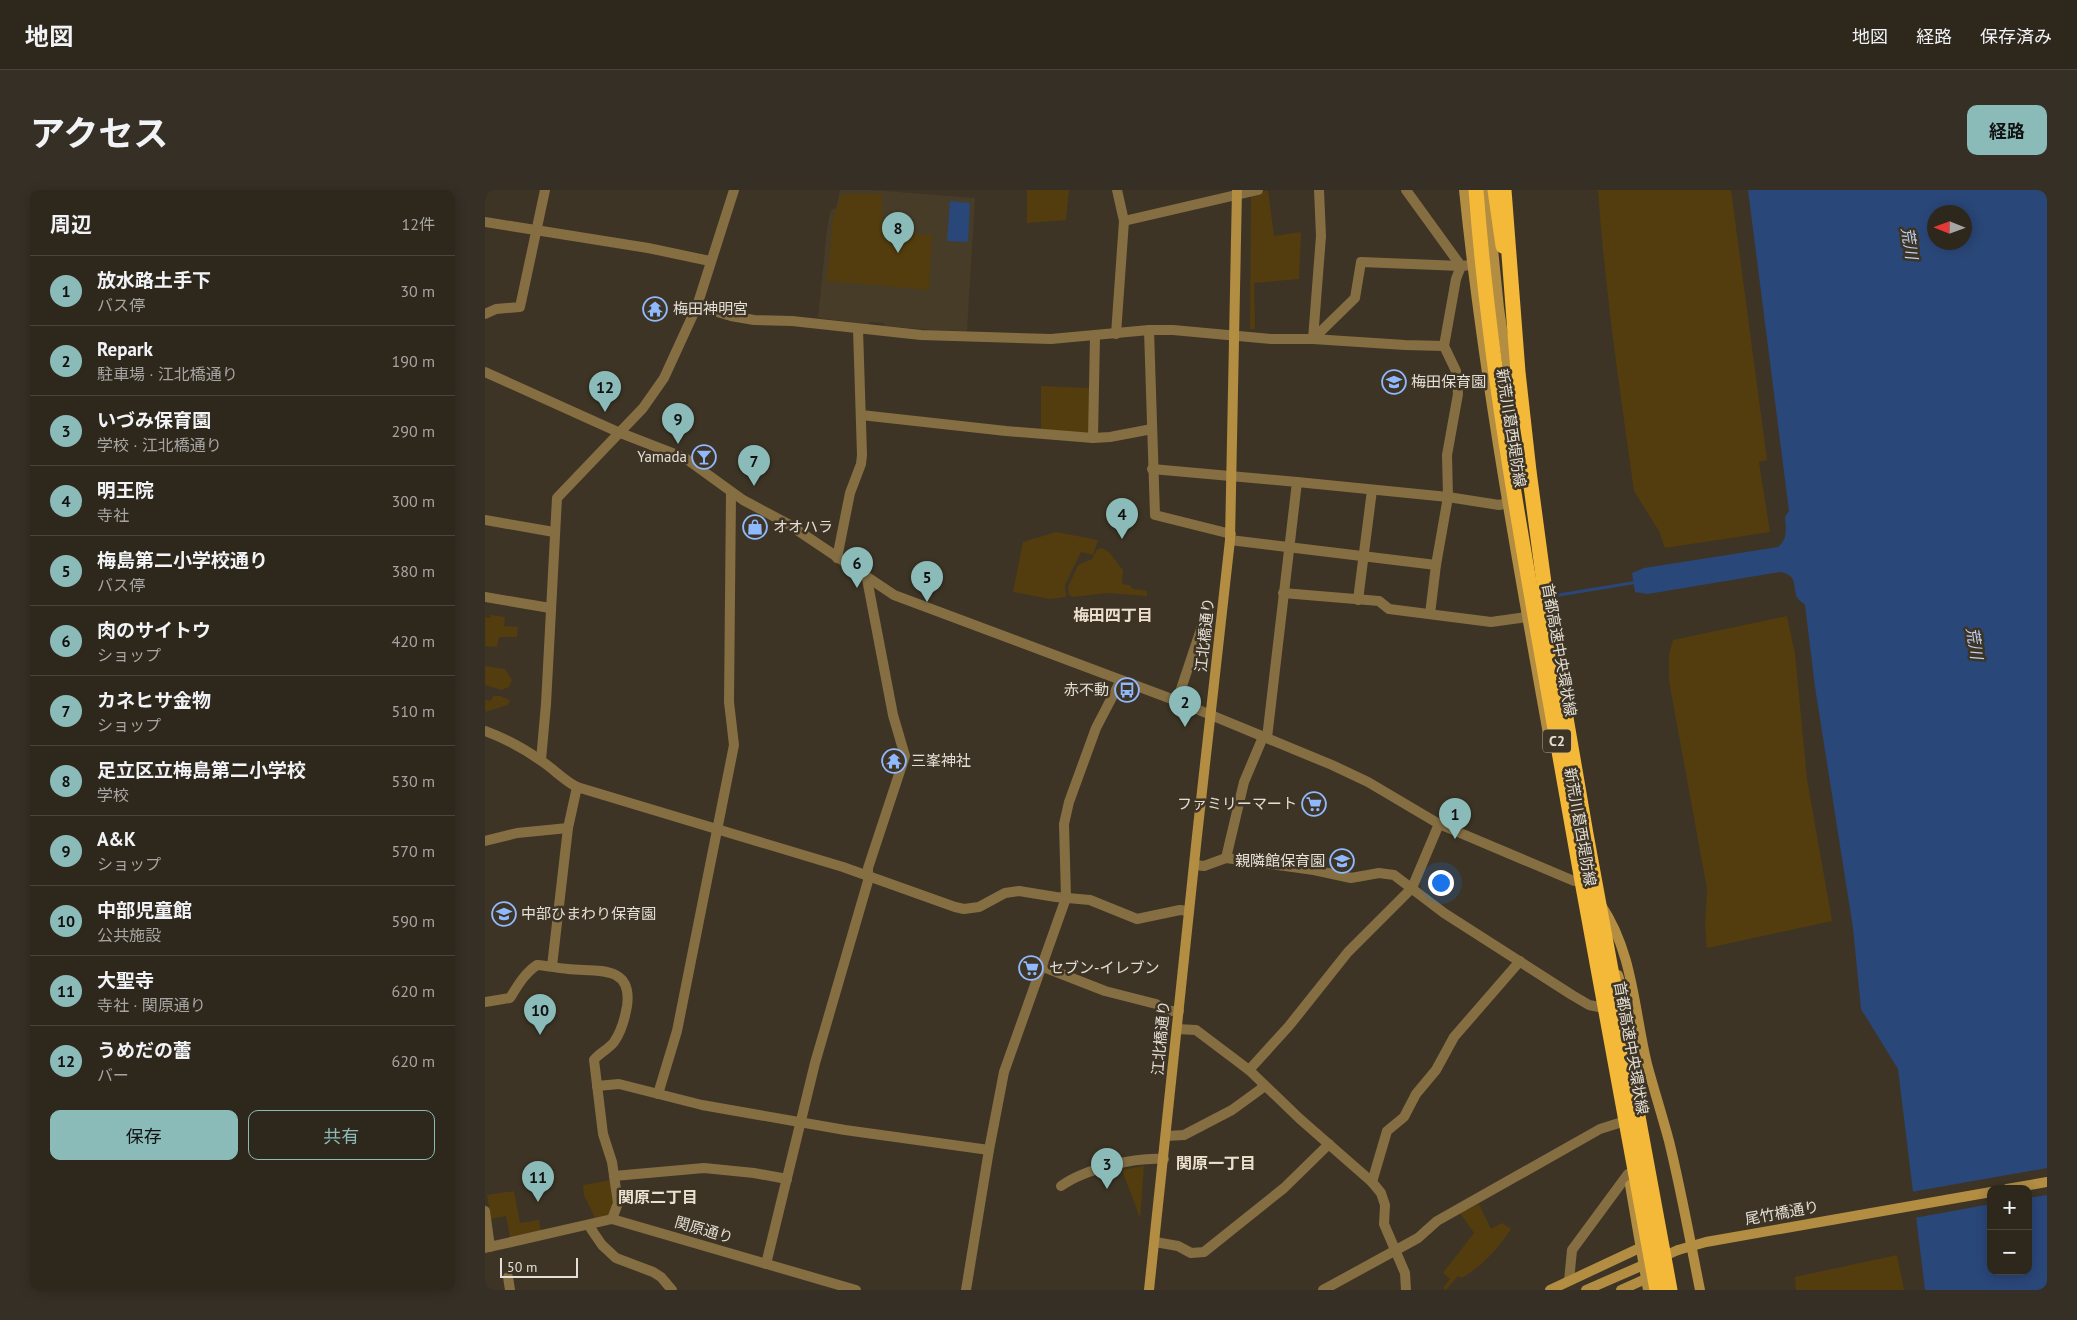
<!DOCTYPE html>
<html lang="ja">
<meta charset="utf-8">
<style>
body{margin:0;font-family:"PT Sans","Noto Sans JP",sans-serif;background:#362f25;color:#f1f3f6}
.controls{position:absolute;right:15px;bottom:15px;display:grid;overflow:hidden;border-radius:10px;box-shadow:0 2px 12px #0003}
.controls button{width:45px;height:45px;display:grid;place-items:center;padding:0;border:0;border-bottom:1px solid #49443b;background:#2e271c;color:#f1f3f6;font:25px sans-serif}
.compass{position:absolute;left:1442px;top:15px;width:45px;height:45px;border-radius:50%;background:#2e271c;box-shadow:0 2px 12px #0003;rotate:271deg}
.scale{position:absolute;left:15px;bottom:12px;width:78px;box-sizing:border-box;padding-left:5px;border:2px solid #e4dfd6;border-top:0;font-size:14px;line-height:18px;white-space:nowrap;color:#e4dfd6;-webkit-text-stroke:4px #3d3425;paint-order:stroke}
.you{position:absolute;left:955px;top:692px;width:18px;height:18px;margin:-12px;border:4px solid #fff;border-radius:50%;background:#1a73e8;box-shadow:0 0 0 8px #1a73e833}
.badge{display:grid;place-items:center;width:32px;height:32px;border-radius:50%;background:#8bbbb9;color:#111;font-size:16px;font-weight:700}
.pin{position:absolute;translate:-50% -41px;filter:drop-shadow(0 1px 2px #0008)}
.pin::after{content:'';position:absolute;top:26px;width:18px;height:15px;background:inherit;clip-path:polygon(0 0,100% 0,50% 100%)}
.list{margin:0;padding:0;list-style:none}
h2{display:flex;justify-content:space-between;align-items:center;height:65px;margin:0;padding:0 20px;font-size:21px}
h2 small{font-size:16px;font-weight:400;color:#a7a5a3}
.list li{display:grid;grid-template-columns:32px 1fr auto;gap:15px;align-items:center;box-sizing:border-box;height:70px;padding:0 20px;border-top:1px solid #49443b}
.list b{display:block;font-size:19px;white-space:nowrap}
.list p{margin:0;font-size:16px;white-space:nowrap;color:#a7a5a3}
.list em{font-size:16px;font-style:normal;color:#a7a5a3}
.actions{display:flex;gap:10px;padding:15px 20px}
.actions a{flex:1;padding:11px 0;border:1px solid #8bbbb9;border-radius:10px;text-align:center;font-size:18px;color:#8bbbb9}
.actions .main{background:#8bbbb9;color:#111}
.map{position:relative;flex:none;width:1562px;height:1100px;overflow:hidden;border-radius:10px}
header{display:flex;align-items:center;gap:30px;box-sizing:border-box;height:70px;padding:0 25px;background:#2e271c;border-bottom:1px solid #49443b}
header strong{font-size:24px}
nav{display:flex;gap:28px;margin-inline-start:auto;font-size:18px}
.intro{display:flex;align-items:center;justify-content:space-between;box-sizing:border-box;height:120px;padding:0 30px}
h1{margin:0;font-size:35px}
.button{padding:12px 22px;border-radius:10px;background:#8bbbb9;color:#111;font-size:18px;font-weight:700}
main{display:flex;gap:30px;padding:0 30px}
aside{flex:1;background:#2e271c;border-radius:10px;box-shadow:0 2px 12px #0003}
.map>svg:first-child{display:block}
.built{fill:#473c27}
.green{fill:#533d0e}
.water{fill:#2a4779;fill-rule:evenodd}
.pier{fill:#3d3425}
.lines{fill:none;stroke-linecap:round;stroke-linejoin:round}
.stream{stroke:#2a4779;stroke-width:3}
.minor{stroke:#856e42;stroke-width:10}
.tertiary{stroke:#856e42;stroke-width:10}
.secondary{stroke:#b28d42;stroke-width:10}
.motorway{stroke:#f4b938;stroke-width:15}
.secondary-bridge{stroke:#b28d42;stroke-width:10}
.motorway-bridge{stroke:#f4b938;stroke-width:15}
.labels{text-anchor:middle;stroke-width:5;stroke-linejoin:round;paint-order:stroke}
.shield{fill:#3d3425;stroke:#b2aca1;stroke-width:1}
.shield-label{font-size:14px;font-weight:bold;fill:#e4dfd6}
.poi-label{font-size:15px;fill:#e4dfd6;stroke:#3d3425;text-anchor:start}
.street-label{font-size:15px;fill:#e4dfd6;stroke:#3d3425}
.water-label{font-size:16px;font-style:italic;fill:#bed1f1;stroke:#3d3425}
.neighbourhood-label{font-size:16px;font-weight:bold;fill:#ebe0ce;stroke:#3d3425}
</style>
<header>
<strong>地図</strong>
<nav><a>地図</a><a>経路</a><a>保存済み</a></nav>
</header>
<div class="intro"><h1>アクセス</h1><a class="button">経路</a></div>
<main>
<aside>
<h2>周辺<small>12件</small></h2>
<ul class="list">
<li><span class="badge">1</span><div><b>放水路土手下</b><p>バス停</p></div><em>30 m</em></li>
<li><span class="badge">2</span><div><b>Repark</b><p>駐車場 · 江北橋通り</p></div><em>190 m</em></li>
<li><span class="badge">3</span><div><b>いづみ保育園</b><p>学校 · 江北橋通り</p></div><em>290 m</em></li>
<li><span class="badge">4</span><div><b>明王院</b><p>寺社</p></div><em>300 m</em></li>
<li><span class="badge">5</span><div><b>梅島第二小学校通り</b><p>バス停</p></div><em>380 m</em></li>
<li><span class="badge">6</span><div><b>肉のサイトウ</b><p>ショップ</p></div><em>420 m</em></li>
<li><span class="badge">7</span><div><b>カネヒサ金物</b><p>ショップ</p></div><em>510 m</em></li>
<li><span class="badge">8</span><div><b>足立区立梅島第二小学校</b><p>学校</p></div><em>530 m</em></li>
<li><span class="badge">9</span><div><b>A&amp;K</b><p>ショップ</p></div><em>570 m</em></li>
<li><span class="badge">10</span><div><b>中部児童館</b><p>公共施設</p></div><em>590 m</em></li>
<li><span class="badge">11</span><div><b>大聖寺</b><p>寺社 · 関原通り</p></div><em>620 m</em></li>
<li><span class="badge">12</span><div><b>うめだの蕾</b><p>バー</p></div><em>620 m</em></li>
</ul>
<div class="actions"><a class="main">保存</a><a>共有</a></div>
</aside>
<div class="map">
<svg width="1562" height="1100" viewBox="0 0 1562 1100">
<rect width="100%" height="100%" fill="#3d3425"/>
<polygon class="built" points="355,0 387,0 490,8 482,141 447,140 399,136 399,133 384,132 384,134 333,128 342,39 346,20 351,18"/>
<g class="green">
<polygon points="542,0 584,0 581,30 542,33"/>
<polygon points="783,0 789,46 816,42 814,89 769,93 770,139 765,139 766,5"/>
<path d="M1113,0H1246L1282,270L1274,272L1285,342L1180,358L1174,341L1149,301C1135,201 1120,101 1113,0Z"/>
<polygon points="357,4 397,4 397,40 447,45 444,100 342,91 348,28"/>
<polygon points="556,196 606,198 604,243 556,240"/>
<polygon points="571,342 613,350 608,365 596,362 580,395 581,407 565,409 528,402 538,352"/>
<path d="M616,358C627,361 630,372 638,380L637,394L644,395L648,399L662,401V406L623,403L588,407L584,405L583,397L593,375L607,369L612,360Z"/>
<polygon points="6,425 20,427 19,436 33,437 32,447 14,447 12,457 0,456 0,427 5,428"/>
<polygon points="1302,426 1310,464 1322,589 1347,731 1222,758 1220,735 1222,699 1184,491 1184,465 1188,450"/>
<polygon points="0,476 20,479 27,490 24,497 16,500 0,495"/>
<polygon points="8,506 15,506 25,510 23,515 0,522 0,510 6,511"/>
<polygon points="659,976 655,1028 637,980"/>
<path d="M126,990C127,1002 131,1014 123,1025L110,1028L99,1005L98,995Z"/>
<polygon points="29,1001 35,1033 54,1030 56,1041 25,1047 21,1026 6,1029 2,1005"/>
<path d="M994,1014L1006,1039L1017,1033L1026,1039C1012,1060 998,1075 977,1088L973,1086L961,1100L958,1098L965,1089L958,1083L989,1043L975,1023Z"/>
<polygon points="1412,1065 1419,1100 1311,1100 1310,1087"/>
</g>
<g class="water">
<path d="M1263,0H1562V1100H1440L1413,879L1376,819L1368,738L1330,497L1320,415C1318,413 1315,411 1313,409C1306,396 1315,386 1295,382L1163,404L1150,402L1147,383L1159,378L1293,357C1303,349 1301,339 1300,327L1304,321ZM1450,22H1480V52H1450ZM1506,999H1543V1081H1506Z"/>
<polygon points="465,11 485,13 483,52 462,51"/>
</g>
<polygon class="pier" points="1562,978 1562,1005 1543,1008 1543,999 1506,999 1506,1014 1429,1028 1426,1002"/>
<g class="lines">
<polyline class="stream" points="1074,405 1153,392"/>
<g class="minor">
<polyline points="834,0 836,46 828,149 920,155 959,156"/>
<polyline points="921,0 976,76 971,89 959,156 971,181 973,204 962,265 963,307 951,375 945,424"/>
<polyline points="639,31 773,0"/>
<polyline points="0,32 163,58 225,71"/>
<polyline points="212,116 246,126 269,130 307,131 436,145 566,149 664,140 688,140 786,149 828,149 870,108 876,72 976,76 996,74"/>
<polyline points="0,124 11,119 35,117 60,0"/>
<polyline points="664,140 670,325 746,344"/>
<polyline points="631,144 639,31 632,0"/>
<polyline points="376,225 521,241 608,248 625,247 667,239"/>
<polyline points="608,248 610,146"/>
<polyline points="667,279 812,292 782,548"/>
<polyline points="812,292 963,307 1014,315 1023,313"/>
<polyline points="0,330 69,342"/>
<polyline points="745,350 951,375"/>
<polyline points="352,368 365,303 376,274 377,265 373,139"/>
<polyline points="798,403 894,411 904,419 1006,432 1042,427"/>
<polyline points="0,407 65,418"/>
<polyline points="873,410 887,300"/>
<polyline points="692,511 719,430"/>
<polyline points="56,570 61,514 72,308 158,218 179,188 212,116 249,0"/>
<polyline points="0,651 32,643 83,638"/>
<polyline points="741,668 759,592 778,547"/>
<polyline points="67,776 83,638 92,597"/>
<polyline points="556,776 620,801 671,814 683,821 694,821"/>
<path d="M0,812L25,808C33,795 40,783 52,775C63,776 73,778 83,779C111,782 148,774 142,816C140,828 136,842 129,852C124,859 114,863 109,870L118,944L127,972L133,1013L127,1029"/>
<polyline points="692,839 711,840 764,880 815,929 887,992 896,1003 900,1015 899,1034 920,1083 921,1100"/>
<polyline points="764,880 804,836 863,762 927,698 954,634"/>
<polyline points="112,896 134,894 217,915 360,940 504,960"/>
<polyline points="173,904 192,841 249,555 244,512 246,302"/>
<polyline points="681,946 699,945 747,920 780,896"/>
<polyline points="129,986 219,978 269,983 302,989"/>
<polyline points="887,992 902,941 919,927 931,904 951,880 969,847 1035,771"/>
<path d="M576,996C600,979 649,967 679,969"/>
<polyline points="0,1021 5,1057"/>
<polyline points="104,1036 117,1055 131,1068 168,1082 176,1087 187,1100"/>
<polyline points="670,1052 693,1056 706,1063 719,1062 799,998 844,954"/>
<polyline points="0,1058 127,1029 371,1100"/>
<polyline points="281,1074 330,873 383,691 383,678 420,566 408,525 382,389"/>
<polyline points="23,1087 25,1100"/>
<polyline points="1084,1091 1087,1060 1143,984"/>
<polyline points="481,1100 504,960 519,882 581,708 579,634 584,612 611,538 636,490"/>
<polyline points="838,1100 933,1048 952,1031 1115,939 1134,933"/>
</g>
<g class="tertiary">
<polyline points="0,182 133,242 200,268 258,310 303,334 409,405 692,511 847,575 883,592 954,634 1089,691"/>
<path d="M0,541C19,548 38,558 55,570C68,578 78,590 92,597L358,677L470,717L479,719L494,717L520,703L534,701L571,707L605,710L652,729L695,720L704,721"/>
<polyline points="709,675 719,676 741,668 829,680 866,688 894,683 909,685 959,723 1087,805 1104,815 1114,817"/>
</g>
<g class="secondary">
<path d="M979,0C998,186 1032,371 1065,555"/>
<polyline points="1002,0 1014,118 1034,254"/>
<path d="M1116,715C1148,762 1149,820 1162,874C1169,900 1177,925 1184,951C1196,1000 1205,1050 1215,1100"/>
<polyline points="1133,785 1148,833"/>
<polyline points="1145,995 1163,1100"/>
<polyline points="1522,999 1562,992"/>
<polyline points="1193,1060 1221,1052 1506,1002"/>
<polyline points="664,1100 712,646 745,350 752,0"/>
<polyline points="1065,1100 1161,1055"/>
<polyline points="1136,1100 1167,1086"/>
</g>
<polyline class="motorway" points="1010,0 1018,56"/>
<polyline class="secondary-bridge" points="1101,1100 1193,1060"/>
<g class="motorway-bridge">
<path d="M991,0C1003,160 1031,319 1059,477C1095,685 1134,892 1172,1100"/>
<polyline points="1019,0 1033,182 1044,281 1063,423 1101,644 1185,1100"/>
</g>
</g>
<defs>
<g id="temple-ring" transform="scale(1.25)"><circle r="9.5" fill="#3d3425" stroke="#8fb8fd" stroke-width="1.5"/><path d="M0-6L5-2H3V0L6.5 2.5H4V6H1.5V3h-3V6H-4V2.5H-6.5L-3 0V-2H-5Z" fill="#8fb8fd"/></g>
<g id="school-ring" transform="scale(1.25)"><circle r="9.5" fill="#3d3425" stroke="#8fb8fd" stroke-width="1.5"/><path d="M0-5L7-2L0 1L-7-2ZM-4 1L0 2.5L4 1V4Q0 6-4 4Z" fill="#8fb8fd"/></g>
<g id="bar-ring" transform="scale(1.25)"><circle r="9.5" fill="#3d3425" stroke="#8fb8fd" stroke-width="1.5"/><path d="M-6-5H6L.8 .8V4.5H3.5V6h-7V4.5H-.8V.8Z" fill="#8fb8fd"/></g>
<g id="shop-ring" transform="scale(1.25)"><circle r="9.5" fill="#3d3425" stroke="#8fb8fd" stroke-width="1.5"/><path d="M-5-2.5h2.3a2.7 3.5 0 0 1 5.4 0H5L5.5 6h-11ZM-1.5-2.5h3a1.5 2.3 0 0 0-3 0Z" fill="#8fb8fd"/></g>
<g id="bus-ring" transform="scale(1.25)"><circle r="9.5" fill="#3d3425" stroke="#8fb8fd" stroke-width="1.5"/><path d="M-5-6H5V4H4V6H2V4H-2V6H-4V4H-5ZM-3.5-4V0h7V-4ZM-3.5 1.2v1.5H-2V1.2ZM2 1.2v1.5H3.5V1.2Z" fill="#8fb8fd"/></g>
<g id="supermarket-ring" transform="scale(1.25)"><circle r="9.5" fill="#3d3425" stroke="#8fb8fd" stroke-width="1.5"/><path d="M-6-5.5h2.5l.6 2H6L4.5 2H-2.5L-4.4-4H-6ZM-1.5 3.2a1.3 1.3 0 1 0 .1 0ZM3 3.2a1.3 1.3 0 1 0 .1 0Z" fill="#8fb8fd"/></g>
</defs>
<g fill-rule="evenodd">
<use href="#temple-ring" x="170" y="119"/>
<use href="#school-ring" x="909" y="192"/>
<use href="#bar-ring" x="219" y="267"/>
<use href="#shop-ring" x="270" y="337"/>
<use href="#bus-ring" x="642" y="500"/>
<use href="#temple-ring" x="409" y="571"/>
<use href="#supermarket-ring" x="829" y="614"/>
<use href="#school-ring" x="857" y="671"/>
<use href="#school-ring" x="19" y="724"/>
<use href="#supermarket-ring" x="546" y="778"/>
</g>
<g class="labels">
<rect class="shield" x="1058" y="539.5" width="28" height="23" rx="4"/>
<g class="shield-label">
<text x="1072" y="556">C2</text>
</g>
<g class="poi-label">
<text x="188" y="124">梅田神明宮</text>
<text x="926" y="197">梅田保育園</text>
<text x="202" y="272" text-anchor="end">Yamada</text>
<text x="288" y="342">オオハラ</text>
<text x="624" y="505" text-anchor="end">赤不動</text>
<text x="426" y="576">三峯神社</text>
<text x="812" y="619" text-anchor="end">ファミリーマート</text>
<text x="840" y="676" text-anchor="end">親隣館保育園</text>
<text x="36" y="729">中部ひまわり保育園</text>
<text x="564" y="783">セブン-イレブン</text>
</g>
<g class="street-label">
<text transform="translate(1026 238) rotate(81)" y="5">新荒川葛西堤防線</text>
<text transform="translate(720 445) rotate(-84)" y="5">江北橋通り</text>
<text transform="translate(1074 460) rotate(80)" y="5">首都高速中央環状線</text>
<text transform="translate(1095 637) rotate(80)" y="5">新荒川葛西堤防線</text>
<text transform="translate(676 848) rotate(-85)" y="5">江北橋通り</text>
<text transform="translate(1146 858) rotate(80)" y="5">首都高速中央環状線</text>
<text transform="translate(1297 1023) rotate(-10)" y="5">尾竹橋通り</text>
<text transform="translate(219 1040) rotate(16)" y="5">関原通り</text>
</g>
<g class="water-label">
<text transform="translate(1425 53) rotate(81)" y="6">荒川</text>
<text transform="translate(1490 453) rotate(81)" y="6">荒川</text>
</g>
<g class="neighbourhood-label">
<text x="628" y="431">梅田四丁目</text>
<text x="731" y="979">関原一丁目</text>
<text x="173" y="1013">関原二丁目</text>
</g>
</g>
</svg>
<div class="controls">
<button>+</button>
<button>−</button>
</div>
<svg class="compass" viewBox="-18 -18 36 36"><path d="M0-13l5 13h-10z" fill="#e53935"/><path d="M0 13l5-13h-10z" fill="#a7a5a3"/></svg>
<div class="scale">50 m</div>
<div class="you"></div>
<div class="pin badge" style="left:970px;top:649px">1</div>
<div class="pin badge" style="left:700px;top:537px">2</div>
<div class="pin badge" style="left:622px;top:999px">3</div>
<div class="pin badge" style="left:637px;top:349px">4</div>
<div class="pin badge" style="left:442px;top:412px">5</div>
<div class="pin badge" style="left:372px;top:398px">6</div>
<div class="pin badge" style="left:269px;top:296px">7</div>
<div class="pin badge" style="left:413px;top:63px">8</div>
<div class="pin badge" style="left:193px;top:254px">9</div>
<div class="pin badge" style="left:55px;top:845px">10</div>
<div class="pin badge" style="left:53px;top:1012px">11</div>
<div class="pin badge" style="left:120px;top:222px">12</div>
</div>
</main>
